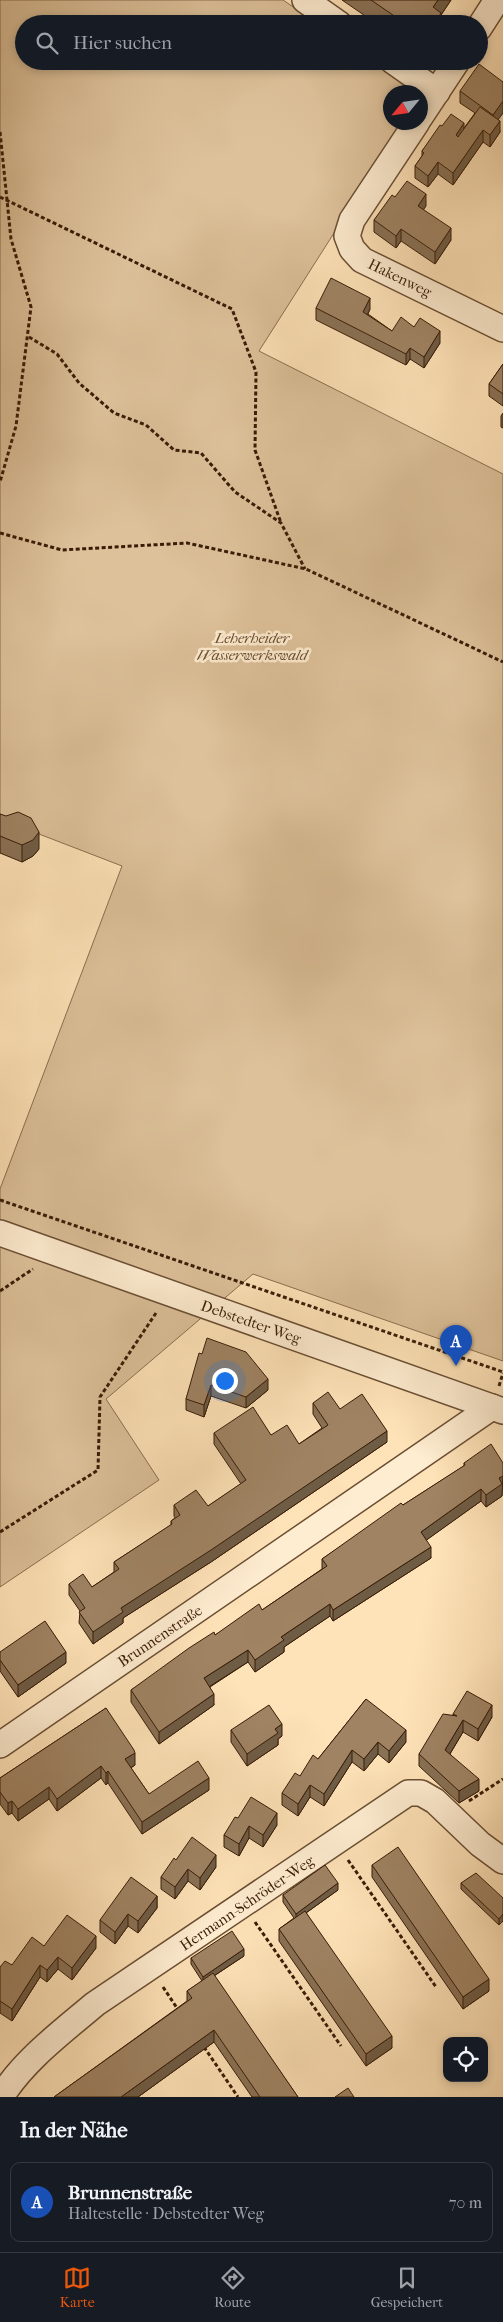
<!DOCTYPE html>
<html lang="de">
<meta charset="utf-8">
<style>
body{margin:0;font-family:"IM FELL French Canon",serif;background:#242831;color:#f1f3f6}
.controls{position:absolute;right:15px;bottom:15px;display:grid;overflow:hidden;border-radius:10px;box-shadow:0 2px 8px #0003}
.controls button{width:45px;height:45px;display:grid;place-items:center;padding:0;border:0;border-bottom:1px solid #363941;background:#171b24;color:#f1f3f6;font:25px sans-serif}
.compass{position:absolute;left:383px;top:85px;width:45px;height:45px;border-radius:50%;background:#171b24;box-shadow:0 2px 8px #0003;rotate:241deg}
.you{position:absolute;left:224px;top:1380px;width:18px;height:18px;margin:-12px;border:4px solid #fff;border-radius:50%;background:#1a73e8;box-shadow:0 0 0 8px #1a73e833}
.badge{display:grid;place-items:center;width:32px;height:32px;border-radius:50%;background:#ea580c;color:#fff;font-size:16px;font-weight:700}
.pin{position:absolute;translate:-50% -41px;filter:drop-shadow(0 1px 2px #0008)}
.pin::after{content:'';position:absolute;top:26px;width:18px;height:15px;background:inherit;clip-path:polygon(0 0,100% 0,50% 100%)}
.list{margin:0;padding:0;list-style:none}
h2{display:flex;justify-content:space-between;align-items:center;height:65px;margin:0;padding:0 20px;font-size:21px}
h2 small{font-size:16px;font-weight:400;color:#9ea1a6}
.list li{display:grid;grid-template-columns:32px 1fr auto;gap:15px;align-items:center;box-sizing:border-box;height:80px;margin:0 10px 10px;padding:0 10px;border:1px solid #363941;border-radius:10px}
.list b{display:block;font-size:19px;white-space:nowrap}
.list p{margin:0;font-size:16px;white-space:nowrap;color:#9ea1a6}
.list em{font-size:16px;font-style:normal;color:#9ea1a6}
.icon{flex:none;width:28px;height:28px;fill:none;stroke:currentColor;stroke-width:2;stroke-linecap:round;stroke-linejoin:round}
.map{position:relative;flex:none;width:503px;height:2097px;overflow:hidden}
.search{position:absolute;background:#171b24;box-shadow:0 2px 8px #0003;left:15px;right:15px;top:15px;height:55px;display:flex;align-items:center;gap:12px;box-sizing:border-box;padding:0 18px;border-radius:28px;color:#9ea1a6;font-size:19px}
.sheet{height:155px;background:#171b24}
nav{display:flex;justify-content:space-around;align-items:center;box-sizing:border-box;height:70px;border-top:1px solid #363941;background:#171b24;font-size:14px;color:#9ea1a6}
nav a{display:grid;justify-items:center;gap:2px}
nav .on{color:#ea580c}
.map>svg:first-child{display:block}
.green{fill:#ddc19a;stroke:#8a6e50}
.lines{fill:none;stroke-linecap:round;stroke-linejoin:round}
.minor-casing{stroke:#6a4e33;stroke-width:28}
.path{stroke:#381c07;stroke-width:3;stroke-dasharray:4 2.5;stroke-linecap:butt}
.minor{stroke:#ffedd1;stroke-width:25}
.wall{fill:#897155;stroke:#381c07}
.shaded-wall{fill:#6f5c45;stroke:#381c07}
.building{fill:#9f8363;stroke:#381c07}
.labels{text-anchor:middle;stroke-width:5;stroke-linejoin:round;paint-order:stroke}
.street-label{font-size:15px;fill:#381c07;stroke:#ffedd1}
.park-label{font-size:15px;font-style:italic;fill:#6a4e33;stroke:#ffedd1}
</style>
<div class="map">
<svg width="503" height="2097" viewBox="0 0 503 2097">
<rect width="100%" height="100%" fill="#ffe3b8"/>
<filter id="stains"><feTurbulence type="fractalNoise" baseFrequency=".004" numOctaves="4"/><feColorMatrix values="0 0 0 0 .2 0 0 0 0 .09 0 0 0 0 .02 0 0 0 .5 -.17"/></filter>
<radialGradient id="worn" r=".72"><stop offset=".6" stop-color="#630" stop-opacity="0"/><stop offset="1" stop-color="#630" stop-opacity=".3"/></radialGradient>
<polygon class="green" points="0,0 283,0 318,24 24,24 24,61 373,61 419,92 390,92 390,122 404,123 259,351 503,474 503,1361 253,1274 106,1399 159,1480 0,1587 0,1189 122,866 0,819"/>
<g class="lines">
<g class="minor-casing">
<g id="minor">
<polyline points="305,0 339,24"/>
<polyline points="479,28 497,0"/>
<polyline points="393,61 437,92"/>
<polyline points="420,117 457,61"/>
<polyline points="417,122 352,220 347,236 352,249 362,260 503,329"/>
<polyline points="0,1233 503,1411"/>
<polyline points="0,1745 492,1407"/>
<path d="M1,2097C24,2060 62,2032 95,2004L408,1793H421L435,1801L480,1844L503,1861"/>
</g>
</g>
<g class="path">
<polyline points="0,132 11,239 31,307 16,426 0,482"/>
<polyline points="0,197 232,309 256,372 255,450 281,523"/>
<polyline points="29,337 57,354 79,383 114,413 146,425 174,450 201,453 235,492 281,523 305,569"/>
<polyline points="0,533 62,550 187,543 306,569 503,662"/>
<polyline points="0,1200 503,1372"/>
<polyline points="0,1291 33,1269"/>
<polyline points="499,1386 503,1373"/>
<polyline points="0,1532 98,1470 100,1397 156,1313"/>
<polyline points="469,1801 503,1779"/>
<polyline points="348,1860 436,1987"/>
<polyline points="255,1922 341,2046"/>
<polyline points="163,1987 179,2011"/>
<polyline points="204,2047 238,2097"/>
</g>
<use href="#minor" class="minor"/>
</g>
<g class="wall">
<polygon points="342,0 451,0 441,15 441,24 377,24"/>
<polygon points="503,82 503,113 498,119 500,132 490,147 483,142 453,185 438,174 428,187 415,178 415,166 422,156 422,151 442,126 464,128 475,113 460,103 460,91"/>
<polygon points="395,197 426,206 423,209 451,240 435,264 401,241 396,248 374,232 374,220"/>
<polygon points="316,308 370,309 368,314 392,331 414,327 440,343 424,368 410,359 406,365 316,320"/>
<polygon points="503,364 503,406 489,396 489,384"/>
<polygon points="503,413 503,428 501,427 501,416"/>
<polygon points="0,814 39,849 33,856 22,862 0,853"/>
<polygon points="202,1354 268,1390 246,1408 211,1396 204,1417 186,1410 186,1399"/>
<polygon points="313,1403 340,1409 387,1442 211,1562 123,1618 123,1623 93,1644 79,1623 80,1611 69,1595 69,1584 92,1587 114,1572 114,1562 171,1525 171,1521 175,1518 174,1516 174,1505 208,1506 241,1484 214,1444 214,1433 271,1435 299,1444 322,1428 313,1414"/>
<polygon points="464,1463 503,1463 502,1496 486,1507 481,1501 426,1540 431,1558 333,1621 330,1616 284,1647 284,1652 255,1672 248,1662 210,1687 214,1705 159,1744 131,1702 131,1690 215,1635 262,1610 322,1569 322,1559 403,1505 464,1466"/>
<polygon points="0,1652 66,1663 18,1697 0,1671"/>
<polygon points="366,1699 406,1742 389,1763 378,1754 364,1771 352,1762 324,1806 310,1797 298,1816 282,1805 282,1793 318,1759"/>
<polygon points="106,1708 135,1765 131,1768 149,1794 209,1790 142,1834 108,1783 106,1785 101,1778 57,1811 49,1799 18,1821 12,1813 8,1815 0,1804 0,1778"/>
<polygon points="453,1714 492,1717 478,1741 463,1732 450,1754 479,1791 459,1803 419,1766 419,1754 453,1716"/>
<polygon points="231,1730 282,1736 278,1739 278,1745 247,1766 231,1742"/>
<polygon points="238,1818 277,1825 263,1847 249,1838 239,1856 224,1847 224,1835"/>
<polygon points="176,1860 216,1867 200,1890 188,1881 175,1899 161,1889 161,1877"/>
<polygon points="372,1865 489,1991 463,2009 372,1877"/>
<polygon points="461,1883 503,1898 499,1925 461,1889"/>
<polygon points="338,1890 306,1913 392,2048 366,2066 279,1941 279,1929 294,1918 283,1902 283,1895"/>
<polygon points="157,1896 157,1908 138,1933 128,1926 115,1944 100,1932 100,1920"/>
<polygon points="44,1946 96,1948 72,1980 58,1969 47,1982 40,1977 12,2021 0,2013 0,1967 12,1965"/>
<polygon points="244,1956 214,1976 298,2097 252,2097 214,2042 138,2097 54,2097 187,2001 187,1991 202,1981 191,1964 191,1958"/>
</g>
<g class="shaded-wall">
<polygon points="438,0 451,0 441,15 441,24 433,24 433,7"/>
<polygon points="503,101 503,113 493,127 493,115"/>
<polygon points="500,121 500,132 490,147 490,135"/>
<polygon points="464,123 464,134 456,147 456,135"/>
<polygon points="483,130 483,142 453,185 453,173"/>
<polygon points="438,162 438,174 428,187 428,176"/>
<polygon points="426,194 426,206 418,218 418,206"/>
<polygon points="451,228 451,240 435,264 435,252"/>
<polygon points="401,229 401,241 396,248 396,236"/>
<polygon points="370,298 370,309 363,323 363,312"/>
<polygon points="440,331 440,343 424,368 424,357"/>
<polygon points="410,348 410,359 406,365 406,354"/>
<polygon points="39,832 39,849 33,856 22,862 22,845"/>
<polygon points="268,1379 268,1390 246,1408 246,1397"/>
<polygon points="211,1385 211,1396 204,1417 204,1405"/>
<polygon points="387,1431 387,1442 211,1562 123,1618 123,1623 93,1644 93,1632 121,1608"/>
<polygon points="503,1476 502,1496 486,1507 486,1495 499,1478"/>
<polygon points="481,1489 481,1501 421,1544 421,1532"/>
<polygon points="431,1547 431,1558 333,1621 333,1610"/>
<polygon points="330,1604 330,1616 284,1647 284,1652 255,1672 255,1660 281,1637"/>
<polygon points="248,1650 248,1662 204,1690 204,1678"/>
<polygon points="66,1652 66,1663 18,1697 18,1685"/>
<polygon points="214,1694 214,1705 159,1744 159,1732"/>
<polygon points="492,1705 492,1717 478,1741 478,1729"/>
<polygon points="463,1720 463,1732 445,1762 445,1750"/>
<polygon points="282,1724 282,1736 278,1739 278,1745 247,1766 247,1754 275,1729"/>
<polygon points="406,1730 406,1742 389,1763 389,1751"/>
<polygon points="378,1742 378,1754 364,1771 364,1759"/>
<polygon points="352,1750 352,1762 324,1806 324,1794"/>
<polygon points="135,1753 135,1765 125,1771 125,1759"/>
<polygon points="101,1766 101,1778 57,1811 57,1799"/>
<polygon points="108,1771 108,1783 106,1785 106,1773"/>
<polygon points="209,1778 209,1790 142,1834 142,1822"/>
<polygon points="479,1779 479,1791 459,1803 459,1791"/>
<polygon points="310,1785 310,1797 298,1816 298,1804"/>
<polygon points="49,1787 49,1799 18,1821 18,1809"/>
<polygon points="12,1801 12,1813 8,1815 8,1803"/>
<polygon points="277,1813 277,1825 263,1847 263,1835"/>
<polygon points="249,1826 249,1838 239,1856 239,1844"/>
<polygon points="216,1855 216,1867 200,1890 200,1878"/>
<polygon points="188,1869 188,1881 175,1899 175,1887"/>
<polygon points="338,1883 338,1890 296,1920 296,1914"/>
<polygon points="157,1896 157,1908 138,1933 138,1921"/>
<polygon points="128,1914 128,1926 115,1944 115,1932"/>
<polygon points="503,1914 503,1921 499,1925 499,1919"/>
<polygon points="96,1936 96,1948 72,1980 72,1968"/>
<polygon points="244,1949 244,1956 203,1983 203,1977"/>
<polygon points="58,1957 58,1969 47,1982 47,1970"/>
<polygon points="40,1965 40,1977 12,2021 12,2009"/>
<polygon points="489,1979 489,1991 463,2009 463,1997"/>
<polygon points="214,2030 214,2042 138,2097 121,2097"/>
<polygon points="392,2036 392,2048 366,2066 366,2054"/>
</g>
<g class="building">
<polygon points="371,0 438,0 433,7 441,13 434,24 406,24"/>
<polygon points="479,64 503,82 503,101 493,115 460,91"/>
<polygon points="480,107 500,121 490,135 483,130 453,173 438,162 428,176 415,166 424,153 422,151 440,125 442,126 451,114 464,123 456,135 458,137"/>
<polygon points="407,181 426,194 418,206 451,228 435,252 401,229 396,236 374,220 392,195 395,197"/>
<polygon points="331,278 370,298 363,312 392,331 401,317 414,327 420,318 440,331 424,357 410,348 406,354 316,308"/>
<polygon points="503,364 503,394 489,384"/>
<polygon points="18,812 31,818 39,832 33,840 22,845 0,836 0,814 6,816"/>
<polygon points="207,1338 246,1352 268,1379 246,1397 211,1385 204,1405 186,1399 199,1353 202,1354"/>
<polygon points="328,1392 340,1409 362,1394 387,1431 211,1550 121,1608 123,1612 93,1632 79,1612 85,1608 69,1584 83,1574 92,1587 119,1569 114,1562 172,1524 171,1521 180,1515 174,1505 196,1490 208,1506 246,1480 214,1433 253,1407 271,1435 287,1425 299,1444 328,1425 313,1403"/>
<polygon points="491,1444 503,1463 503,1476 499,1478 502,1484 486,1495 481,1489 421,1532 431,1547 333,1610 330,1604 281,1637 284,1640 255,1660 248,1650 204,1678 214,1694 159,1732 131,1690 189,1648 214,1632 215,1635 259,1604 262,1610 327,1566 322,1559 401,1503 403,1505 465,1465 464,1463"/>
<polygon points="45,1621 66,1652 18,1685 0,1660 0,1652"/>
<polygon points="467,1691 492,1705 478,1729 463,1720 445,1750 479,1779 459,1791 419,1754 443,1714 457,1716 453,1714"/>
<polygon points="366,1699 406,1730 389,1751 378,1742 364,1759 352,1750 324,1794 310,1785 298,1804 282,1793 295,1773 300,1776 313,1755 318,1759"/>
<polygon points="269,1705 282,1724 275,1729 278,1733 247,1754 231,1730"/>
<polygon points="106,1708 134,1750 135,1753 125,1759 149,1794 198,1761 209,1778 142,1822 108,1771 106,1773 101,1766 57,1799 49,1787 18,1809 12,1801 8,1803 0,1792 0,1778"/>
<polygon points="251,1797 277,1813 263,1835 249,1826 239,1844 224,1835 235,1817 238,1818"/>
<polygon points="192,1837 216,1855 200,1878 188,1869 175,1887 161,1877 174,1858 176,1860"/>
<polygon points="398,1847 489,1979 463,1997 372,1865"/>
<polygon points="325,1865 338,1883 296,1914 283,1895"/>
<polygon points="476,1873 503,1898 503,1914 499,1919 461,1883"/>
<polygon points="131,1877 157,1896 138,1921 128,1914 115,1932 100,1920"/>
<polygon points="305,1911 392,2036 366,2054 279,1929"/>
<polygon points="67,1915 96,1936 72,1968 58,1957 47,1970 40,1965 12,2009 0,2001 0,1967 5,1961 12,1965 32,1937 44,1946"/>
<polygon points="232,1931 244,1949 203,1977 191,1958"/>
<polygon points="213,1973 298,2097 260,2097 214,2030 121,2097 54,2097 192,1998 187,1991"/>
<polygon points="348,2088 354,2097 335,2097"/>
</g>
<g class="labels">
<g class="street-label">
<text transform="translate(400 278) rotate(26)" y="5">Hakenweg</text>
<text transform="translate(251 1322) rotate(19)" y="5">Debstedter Weg</text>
<text transform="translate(160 1636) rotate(-34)" y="5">Brunnenstraße</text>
<text transform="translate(247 1903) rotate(-34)" y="5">Hermann-Schröder-Weg</text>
</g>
<g class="park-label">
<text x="252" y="643">Leherheider<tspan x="252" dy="17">Wasserwerkswald</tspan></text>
</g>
</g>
<rect width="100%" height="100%" filter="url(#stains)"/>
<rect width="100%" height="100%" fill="url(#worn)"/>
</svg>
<div class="controls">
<button><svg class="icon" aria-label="locate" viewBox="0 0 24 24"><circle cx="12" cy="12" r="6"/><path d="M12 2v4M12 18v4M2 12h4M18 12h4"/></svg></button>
</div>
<svg class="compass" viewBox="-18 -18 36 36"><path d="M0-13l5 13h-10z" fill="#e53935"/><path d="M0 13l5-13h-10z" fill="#9ea1a6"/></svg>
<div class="you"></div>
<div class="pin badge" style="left:456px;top:1366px;background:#1a4fb4">A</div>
<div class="search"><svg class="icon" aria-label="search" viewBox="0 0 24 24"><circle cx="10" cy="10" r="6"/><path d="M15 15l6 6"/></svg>Hier suchen</div>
</div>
<section class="sheet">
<h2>In der Nähe<small></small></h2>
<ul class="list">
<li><span class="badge" style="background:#1a4fb4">A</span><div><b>Brunnenstraße</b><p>Haltestelle · Debstedter Weg</p></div><em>70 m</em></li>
</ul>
</section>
<nav>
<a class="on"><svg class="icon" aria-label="map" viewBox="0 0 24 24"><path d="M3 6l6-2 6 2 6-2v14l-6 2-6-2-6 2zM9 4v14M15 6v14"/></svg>Karte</a>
<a><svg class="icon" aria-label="directions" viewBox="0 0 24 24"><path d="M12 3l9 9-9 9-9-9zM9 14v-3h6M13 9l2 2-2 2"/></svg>Route</a>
<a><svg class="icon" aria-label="saved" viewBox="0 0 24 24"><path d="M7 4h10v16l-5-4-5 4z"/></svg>Gespeichert</a>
</nav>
